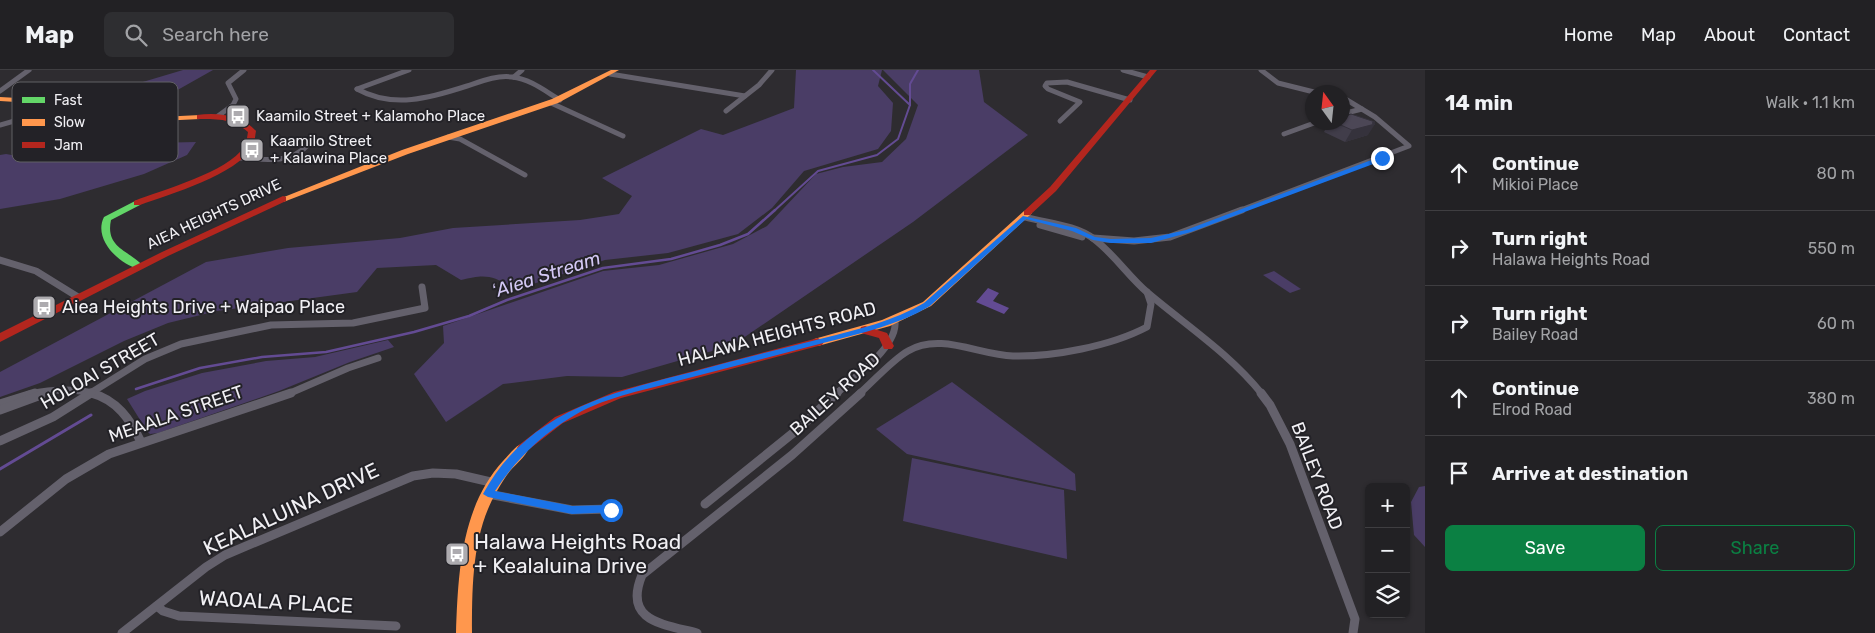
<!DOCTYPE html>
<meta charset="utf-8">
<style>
body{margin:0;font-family:Rubik,sans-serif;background:#2e2e31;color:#f1f3f6}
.controls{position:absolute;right:15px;bottom:15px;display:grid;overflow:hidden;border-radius:8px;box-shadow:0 1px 4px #0004}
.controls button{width:45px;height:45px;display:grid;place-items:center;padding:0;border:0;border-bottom:1px solid #3f3e41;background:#222124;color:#f1f3f6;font:25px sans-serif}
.compass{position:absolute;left:1305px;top:15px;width:45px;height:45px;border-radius:50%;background:#222124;box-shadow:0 1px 4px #0004;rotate:345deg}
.stop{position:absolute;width:15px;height:15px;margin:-11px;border:4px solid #1a73e8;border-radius:50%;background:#fff}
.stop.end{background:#1a73e8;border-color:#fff;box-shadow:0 1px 5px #0008}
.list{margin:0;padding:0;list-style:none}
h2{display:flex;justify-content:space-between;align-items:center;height:65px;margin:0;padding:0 20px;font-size:21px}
h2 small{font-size:16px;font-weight:400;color:#a2a3a6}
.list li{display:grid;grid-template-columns:32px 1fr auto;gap:15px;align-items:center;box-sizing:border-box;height:75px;padding:0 20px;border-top:1px solid #3f3e41}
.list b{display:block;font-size:19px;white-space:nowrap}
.list p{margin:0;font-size:16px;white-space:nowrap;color:#a2a3a6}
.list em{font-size:16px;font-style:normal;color:#a2a3a6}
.actions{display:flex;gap:10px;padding:15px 20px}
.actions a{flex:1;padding:11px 0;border:1px solid #0b8043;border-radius:8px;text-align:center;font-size:18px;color:#0b8043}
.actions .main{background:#0b8043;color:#fff}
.icon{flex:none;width:28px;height:28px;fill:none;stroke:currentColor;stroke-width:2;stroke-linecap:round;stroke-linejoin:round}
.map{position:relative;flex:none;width:1425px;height:563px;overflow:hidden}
header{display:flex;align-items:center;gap:30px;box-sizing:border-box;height:70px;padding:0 25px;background:#222124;border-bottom:1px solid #3f3e41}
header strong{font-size:24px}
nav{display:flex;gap:28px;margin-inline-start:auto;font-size:18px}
.search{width:350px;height:45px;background:#2e2e31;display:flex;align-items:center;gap:12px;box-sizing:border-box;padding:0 18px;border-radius:8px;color:#a2a3a6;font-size:19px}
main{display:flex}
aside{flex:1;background:#222124}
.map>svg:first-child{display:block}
.green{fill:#4a3d66}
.water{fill:#634b93}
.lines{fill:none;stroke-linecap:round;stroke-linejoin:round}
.stream-far2{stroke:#634b93;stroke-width:2}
.stream-far1{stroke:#634b93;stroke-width:2.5}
.stream{stroke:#634b93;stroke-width:3}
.street-far2{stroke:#64616c;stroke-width:5}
.street-far1{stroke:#64616c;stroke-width:7}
.street{stroke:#64616c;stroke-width:9}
.fast{fill:#63d668;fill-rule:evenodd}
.slow{fill:#ff974d;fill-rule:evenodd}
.jam{fill:#b3261e;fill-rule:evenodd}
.wall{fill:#413d4a}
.shaded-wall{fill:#35323c}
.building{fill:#4c4756;stroke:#35323c}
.route{fill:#1a73e8}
.labels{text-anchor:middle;stroke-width:4;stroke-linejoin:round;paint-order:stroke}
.far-poi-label{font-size:15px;fill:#f1f0f4;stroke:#232227;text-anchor:start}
.far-street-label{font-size:15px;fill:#f1f0f4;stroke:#232227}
.poi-label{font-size:18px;fill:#f1f0f4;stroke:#232227;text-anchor:start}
.street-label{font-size:18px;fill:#f1f0f4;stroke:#232227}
.water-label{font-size:19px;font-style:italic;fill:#d3c8f4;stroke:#232227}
.near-street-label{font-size:21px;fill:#f1f0f4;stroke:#232227}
.near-poi-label{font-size:21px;fill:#f1f0f4;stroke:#232227;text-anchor:start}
.key{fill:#232227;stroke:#616064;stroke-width:1}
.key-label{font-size:14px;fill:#f1f0f4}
</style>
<header>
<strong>Map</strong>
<div class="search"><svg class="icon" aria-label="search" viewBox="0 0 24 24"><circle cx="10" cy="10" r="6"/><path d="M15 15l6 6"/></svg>Search here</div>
<nav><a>Home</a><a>Map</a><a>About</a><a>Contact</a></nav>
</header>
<main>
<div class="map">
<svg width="1425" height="563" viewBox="0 0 1425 563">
<rect width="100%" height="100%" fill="#2e2c30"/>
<g class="green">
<polygon points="183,0 213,0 158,31 121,34 97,31 89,21 136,14"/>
<path d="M796,0H882L878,16L893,33L891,61L878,79L804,101L772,138L738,164L668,183L605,190L515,220C493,205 486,204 461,210L436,195L377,198L357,222L217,241L168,253L124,271L40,313L0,327V302L206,192L288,178L400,168L453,158L580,150L619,144L632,126L602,108L701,59L723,65L794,38Z"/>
<polygon points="883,0 979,0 984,32 1028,65 913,152 733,275 622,307 567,306 503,314 446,352 414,304 444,273 443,256 603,201 659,195 733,174 767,156 816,104 843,97 882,92 906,69 918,35"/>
<polygon points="196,72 187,85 144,104 60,129 0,139 0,85 6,84 28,88 58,78 84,79 87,90 110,89 152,73"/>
<polygon points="1274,201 1301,219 1290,223 1263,205"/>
<polygon points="388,270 394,277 350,292 279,321 158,363 150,364 147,361 127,329 145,321 202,303 266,291 315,287"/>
<polygon points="952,312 1075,404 1076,421 907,384 876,359"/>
<polygon points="912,388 1064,420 1067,489 903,451"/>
<polygon points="1425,416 1425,477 1414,465 1411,432 1419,417"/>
</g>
<polygon class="water" points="988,218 999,223 993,231 1009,238 1004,244 976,232"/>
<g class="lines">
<g class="stream-far2">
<polyline points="873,0 910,35"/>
<polyline points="774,141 818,101 877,85 898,69 910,35 910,14 918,0"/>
</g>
<polyline class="stream-far1" points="136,319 200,298 262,287 326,282 414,262 469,246 507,230 603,198 671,189 720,175 748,164 775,140"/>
<polyline class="stream" points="0,399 91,345"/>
<g class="street-far2">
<polyline points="1123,0 1148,7"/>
<polyline points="1261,0 1278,13 1314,22"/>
<polyline points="610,4 745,26"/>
<polyline points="514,7 522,0"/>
<path d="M357,19C393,39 430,28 467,16C482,11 497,5 512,7C530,9 545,21 560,30"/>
<polyline points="357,19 409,0"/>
<polyline points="0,21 29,0"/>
<polyline points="551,33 623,66"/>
<polyline points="726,41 759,15 772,0"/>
<polyline points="1342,44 1362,39"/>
<polyline points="218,46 233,35 236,29 228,13 244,0"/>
<polyline points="1060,51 1080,32 1048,19 1045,16 1047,13 1067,12 1130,30"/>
<polyline points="0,55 49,41"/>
<polyline points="1284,64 1317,52"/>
<polyline points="448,67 460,69 525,105"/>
<path d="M240,88C265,90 291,94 309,74"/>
<polyline points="1238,141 1409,76 1375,47 1342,27"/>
</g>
<g class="street-far1">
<path d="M1025,147C1046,153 1076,155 1094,169C1114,184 1129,207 1148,223C1187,256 1230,284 1262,324"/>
<polyline points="1040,155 1082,167"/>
<polyline points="1093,168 1134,171 1170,167 1242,140"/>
<polyline points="0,190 36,201 78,227"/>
<path d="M30,324C53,319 74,318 96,324"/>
<polyline points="89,324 145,289 181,274 271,255 353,253 425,238 422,217"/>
<polyline points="288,324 348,298 378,288"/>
<path d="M836,324C854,307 898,277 895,251"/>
<path d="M859,324C873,312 892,290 908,281C940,262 979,285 1013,286C1053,287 1111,276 1147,257L1151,234L1147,222"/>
</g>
<g class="street">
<path d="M91,323C117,330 130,349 141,372"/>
<polyline points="1261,323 1270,335 1290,374 1355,549 1353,563"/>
<polyline points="0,334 35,323"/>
<polyline points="0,340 41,325"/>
<polyline points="0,371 53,347 91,323"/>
<polyline points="488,424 572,440 611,439"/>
<polyline points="705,434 798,359 837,323"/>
<polyline points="0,462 66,409 109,384 291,323"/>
<polyline points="157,536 163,541 179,546 396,556"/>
<polyline points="122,563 206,497 225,485 413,406 433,403 456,404 495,413"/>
<path d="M697,563C662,554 623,551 642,505L792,385L861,323"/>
</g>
<path class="fast" d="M137,130L141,133L140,135L111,150C105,178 129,180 143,196L138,199C118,193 93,169 104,147Z"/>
<g class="slow">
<polygon points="611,0 619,0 558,33 408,84 286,131 283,132 279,129 402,80 552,29"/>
<polygon points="0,27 36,29 44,32 61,46 80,51 200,45 204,47 200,49 80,55 55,50 38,36 32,33 0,31"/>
<polygon points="1027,140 1032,143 1030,145 931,236 890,256 818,276 814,275 812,272 814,269 882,250 923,232 1024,141"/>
<path d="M523,373L527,375L529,378C525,387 516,394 510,401C505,407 501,414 497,421C472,463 472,516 472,563H456C458,504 461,437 503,391C509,385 515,376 523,373Z"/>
</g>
<g class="jam">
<polygon points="1150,0 1157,0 1056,121 1030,145 1024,145 1024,141 1050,117"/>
<path d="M197,45C218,42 242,45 256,61C255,66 255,72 253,76C237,105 170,124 140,135H134V131C162,120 228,102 244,77C247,72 247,67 248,62C234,49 218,49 200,49H197Z"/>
<polygon points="283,126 286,127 286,131 168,186 0,272 0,263 162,182"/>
<polygon points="865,256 887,263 894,276 892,279 884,279 879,268 861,263 860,260 861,257"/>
<polygon points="818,268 824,272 822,275 621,328 563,353 527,381 523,383 519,381 517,378 519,375 555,347 614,322"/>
</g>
</g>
<polygon class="wall" points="1329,52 1342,52 1368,65 1345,72 1324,62"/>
<polygon class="shaded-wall" points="1375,52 1374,54 1375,54 1368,65 1345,72 1352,60"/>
<polygon class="building" points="1351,44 1375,52 1372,53 1375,54 1352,60 1334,52 1342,52 1342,47"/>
<path class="route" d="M1382,86L1384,90L1191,162L1151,173H1111L1093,170L1072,161L1026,149L930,236C898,255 862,263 827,272C777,285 727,298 677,311C641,321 601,328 570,348C539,367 515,391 495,421L572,436L611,435L615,437V442L572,444L488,427L483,424C527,342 609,323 692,302C736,290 780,279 824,268C859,259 894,251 924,233L1023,146L1076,158L1095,167L1111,169L1151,168L1186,160Z"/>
<defs>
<g id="bus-square" transform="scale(1.25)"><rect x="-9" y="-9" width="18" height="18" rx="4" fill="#adabaf" stroke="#232227"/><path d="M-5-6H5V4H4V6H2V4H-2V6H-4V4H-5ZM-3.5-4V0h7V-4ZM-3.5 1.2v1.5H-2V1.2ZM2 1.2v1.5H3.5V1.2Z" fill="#fff"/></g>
</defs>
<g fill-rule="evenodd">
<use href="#bus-square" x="238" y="46"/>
<use href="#bus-square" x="252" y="80"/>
<use href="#bus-square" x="44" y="237"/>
<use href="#bus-square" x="457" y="484"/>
</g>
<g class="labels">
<g class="far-poi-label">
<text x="256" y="51">Kaamilo Street + Kalamoho Place</text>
<text x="270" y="76">Kaamilo Street<tspan x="270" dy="17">+ Kalawina Place</tspan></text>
</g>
<g class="far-street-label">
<text transform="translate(214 144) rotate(-25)" y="5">AIEA HEIGHTS DRIVE</text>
</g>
<g class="poi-label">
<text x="62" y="243">Aiea Heights Drive + Waipao Place</text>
</g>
<g class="street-label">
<text transform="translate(777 264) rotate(-15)" y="6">HALAWA HEIGHTS ROAD</text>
<text transform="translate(100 301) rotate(-30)" y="6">HOLOAI STREET</text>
<text transform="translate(835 324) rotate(-42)" y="6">BAILEY ROAD</text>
<text transform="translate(176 344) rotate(-19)" y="6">MEAALA STREET</text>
<text transform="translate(1317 406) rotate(69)" y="6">BAILEY ROAD</text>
</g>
<g class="water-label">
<text transform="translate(546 204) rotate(-18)" y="7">ʻAiea Stream</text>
</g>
<g class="near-street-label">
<text transform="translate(291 439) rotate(-25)" y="7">KEALALUINA DRIVE</text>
<text transform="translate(276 532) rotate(3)" y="7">WAOALA PLACE</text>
</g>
<g class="near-poi-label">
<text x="474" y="479">Halawa Heights Road<tspan x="474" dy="24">+ Kealaluina Drive</tspan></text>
</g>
</g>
<rect x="12" y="12" width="166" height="80" rx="8" class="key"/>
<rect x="22" y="27" width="23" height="6" fill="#63d668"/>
<rect x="22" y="49" width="23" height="7" fill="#ff974d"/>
<rect x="22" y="72" width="23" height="6" fill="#b3261e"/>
<g class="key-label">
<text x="54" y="35">Fast</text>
<text x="54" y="57">Slow</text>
<text x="54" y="80">Jam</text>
</g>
</svg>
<div class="controls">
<button>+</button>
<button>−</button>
<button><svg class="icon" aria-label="layers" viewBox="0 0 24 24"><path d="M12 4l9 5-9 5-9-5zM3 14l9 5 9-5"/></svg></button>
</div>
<svg class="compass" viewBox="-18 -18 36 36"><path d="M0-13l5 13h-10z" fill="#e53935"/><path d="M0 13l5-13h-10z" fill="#a2a3a6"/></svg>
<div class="stop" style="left:611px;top:440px"></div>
<div class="stop end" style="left:1382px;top:88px"></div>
</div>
<aside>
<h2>14 min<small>Walk · 1.1 km</small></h2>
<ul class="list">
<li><svg class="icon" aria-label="ahead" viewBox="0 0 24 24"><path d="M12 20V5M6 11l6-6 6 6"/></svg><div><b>Continue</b><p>Mikioi Place</p></div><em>80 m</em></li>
<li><svg class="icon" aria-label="right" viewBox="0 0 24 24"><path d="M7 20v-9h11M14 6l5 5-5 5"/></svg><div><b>Turn right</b><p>Halawa Heights Road</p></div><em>550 m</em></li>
<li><svg class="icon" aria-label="right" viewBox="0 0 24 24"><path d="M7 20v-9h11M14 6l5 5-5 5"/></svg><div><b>Turn right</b><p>Bailey Road</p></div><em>60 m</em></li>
<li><svg class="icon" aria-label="ahead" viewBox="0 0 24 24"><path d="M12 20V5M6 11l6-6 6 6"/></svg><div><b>Continue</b><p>Elrod Road</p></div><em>380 m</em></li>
<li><svg class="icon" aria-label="arrive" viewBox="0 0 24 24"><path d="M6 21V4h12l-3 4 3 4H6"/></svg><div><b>Arrive at destination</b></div></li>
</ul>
<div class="actions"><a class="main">Save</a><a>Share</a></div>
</aside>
</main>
